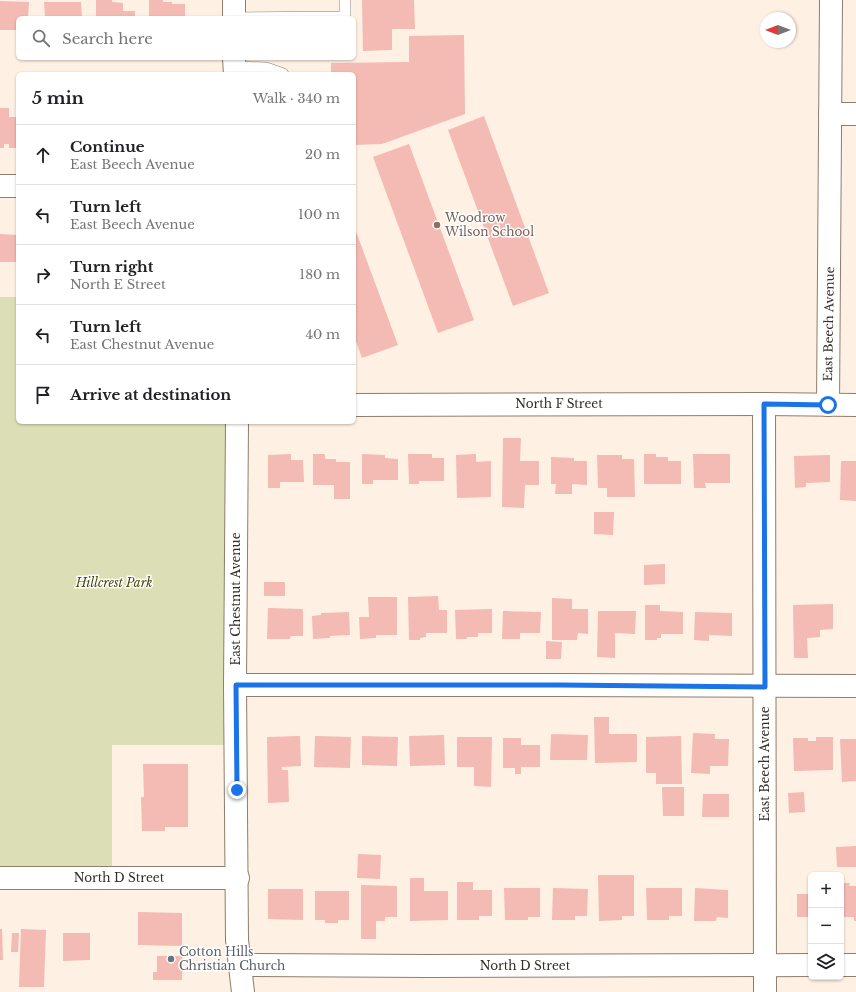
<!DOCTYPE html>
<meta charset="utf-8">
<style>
body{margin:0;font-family:"Libre Baskerville",serif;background:#f2f2f2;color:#202124}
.controls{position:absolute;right:12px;bottom:12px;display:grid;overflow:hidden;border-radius:6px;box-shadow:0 1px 3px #0004}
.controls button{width:36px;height:36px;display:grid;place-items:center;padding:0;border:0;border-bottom:1px solid #e0e0e0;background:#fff;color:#202124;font:20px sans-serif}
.compass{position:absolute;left:760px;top:12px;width:36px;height:36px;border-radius:50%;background:#fff;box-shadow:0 1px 3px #0004;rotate:270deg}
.stop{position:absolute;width:12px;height:12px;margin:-9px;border:3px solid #1a73e8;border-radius:50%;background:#fff}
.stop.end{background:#1a73e8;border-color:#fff;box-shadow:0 1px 4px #0008}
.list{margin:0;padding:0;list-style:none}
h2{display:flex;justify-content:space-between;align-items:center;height:52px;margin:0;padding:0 16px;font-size:17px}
h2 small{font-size:13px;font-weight:400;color:#757577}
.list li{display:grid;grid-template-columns:26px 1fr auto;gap:12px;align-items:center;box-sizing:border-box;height:60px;padding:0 16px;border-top:1px solid #e0e0e0}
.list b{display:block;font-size:15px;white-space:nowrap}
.list p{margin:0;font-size:13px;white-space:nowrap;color:#757577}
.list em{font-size:13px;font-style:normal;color:#757577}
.icon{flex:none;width:22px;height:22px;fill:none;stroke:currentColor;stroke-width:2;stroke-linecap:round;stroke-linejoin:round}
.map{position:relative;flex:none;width:856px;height:992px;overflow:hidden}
.search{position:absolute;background:#fff;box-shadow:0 1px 3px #0004;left:16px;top:16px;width:340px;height:44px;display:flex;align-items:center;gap:10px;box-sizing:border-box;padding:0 14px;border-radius:6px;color:#757577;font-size:15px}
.panel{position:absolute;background:#fff;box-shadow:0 1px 3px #0004;left:16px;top:72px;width:340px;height:352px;border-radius:6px}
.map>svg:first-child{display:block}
.green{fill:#dcdeb6}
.building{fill:#f4bab4}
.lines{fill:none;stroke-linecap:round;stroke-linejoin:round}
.service-casing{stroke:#8d7e6e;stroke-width:12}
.minor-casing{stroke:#8d7e6e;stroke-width:24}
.tertiary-casing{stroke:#8d7e6e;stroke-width:24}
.service{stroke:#fff;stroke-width:11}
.minor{stroke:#fff;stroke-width:22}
.tertiary{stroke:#fff;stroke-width:22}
.route{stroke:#1a73e8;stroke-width:5}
.education-dot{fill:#8d6e63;stroke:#fff;stroke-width:1.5}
.worship-dot{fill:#6b7280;stroke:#fff;stroke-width:1.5}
.labels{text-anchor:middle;stroke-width:3;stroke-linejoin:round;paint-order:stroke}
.education-label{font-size:12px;fill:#785e54;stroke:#fff;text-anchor:start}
.street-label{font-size:12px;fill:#342e27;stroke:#fff}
.park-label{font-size:12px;font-style:italic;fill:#47480b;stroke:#fff}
.worship-label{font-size:12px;fill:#5b616d;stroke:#fff;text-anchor:start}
</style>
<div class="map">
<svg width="856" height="992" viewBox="0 0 856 992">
<rect width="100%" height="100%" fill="#fef0e2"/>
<polygon class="green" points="0,297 18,297 18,422 229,422 227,745 112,745 112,867 0,867"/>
<g class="building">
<polygon points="96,0 112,0 112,2 123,3 123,11 135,11 135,18 96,18"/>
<polygon points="149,0 163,0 163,2 172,2 172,4 185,4 185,18 149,18"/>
<polygon points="362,0 414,0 415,29 392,29 392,50 363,51"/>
<polygon points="0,1 29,2 28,18 18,18 18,30 0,30"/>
<polygon points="44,2 81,2 82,18 45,18"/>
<polygon points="464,35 465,114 382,144 354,145 354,74 331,74 331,63 409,62 409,36"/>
<polygon points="0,108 9,108 9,117 18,117 18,148 9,148 9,144 4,144 4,148 0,148"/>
<polygon points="484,116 549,293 513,306 448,130"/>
<polygon points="409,144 474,320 438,333 373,157"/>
<polygon points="354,226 398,345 362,358 354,336"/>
<polygon points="0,234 18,235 18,262 0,262"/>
<polygon points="503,438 521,438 520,461 539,461 539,485 525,485 524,508 502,507"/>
<polygon points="291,454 291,460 303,460 304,482 280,482 280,488 268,488 268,455"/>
<polygon points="313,454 325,454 325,459 336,459 336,462 350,462 350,499 334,499 334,485 313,485"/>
<polygon points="362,454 385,455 385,458 398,459 398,480 373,480 373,484 362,484"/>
<polygon points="408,454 432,454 432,458 444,458 444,481 419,481 419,484 409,484"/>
<polygon points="476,454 476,462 491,461 491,497 457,498 456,455"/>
<polygon points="644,454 656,454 656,457 668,457 668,461 681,461 681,484 644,484"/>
<polygon points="693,454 730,454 730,483 705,483 706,488 694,488"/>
<polygon points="597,455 622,455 622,459 634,459 635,497 607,497 607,488 598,488"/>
<polygon points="830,455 830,482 806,483 806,487 795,488 794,456"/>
<polygon points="551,457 574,458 574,461 587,461 587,485 572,484 572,494 555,494 556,484 551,484"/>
<polygon points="841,461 856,461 856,501 840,500"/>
<polygon points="594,512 614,512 613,535 594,534"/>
<polygon points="665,564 665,584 644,585 644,565"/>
<rect x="264" y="582" width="21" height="14"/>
<polygon points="438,596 439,610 447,610 447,633 426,633 426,637 420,638 420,640 409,640 408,597"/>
<polygon points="368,597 397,597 397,635 376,635 376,638 360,639 359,617 369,617"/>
<polygon points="552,598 572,599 572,609 588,609 588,634 578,633 577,640 552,640"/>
<polygon points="833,604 833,629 820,630 820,637 807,638 808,658 794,658 793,605"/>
<polygon points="645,605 660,605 660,611 683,612 683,634 661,634 661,638 657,638 657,640 645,640"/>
<polygon points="268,608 303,609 303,636 291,636 290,639 267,639"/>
<polygon points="492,609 492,633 478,633 478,637 467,637 467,639 456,639 455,610"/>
<polygon points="503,611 541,612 540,633 520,633 520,639 502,639"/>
<polygon points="598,611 636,611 635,634 615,633 615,658 597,657"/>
<polygon points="349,612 350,635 330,636 330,638 313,639 312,616 321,615 321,613"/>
<polygon points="695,612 732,613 732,636 709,635 709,641 694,640"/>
<polygon points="546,641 562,642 561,659 546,659"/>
<polygon points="594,717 609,717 609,734 637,734 637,762 595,763"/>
<polygon points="693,733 715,734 715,739 729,739 728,766 710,766 710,774 691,773"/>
<polygon points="551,734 588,735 587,760 550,760"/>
<polygon points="444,735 445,765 410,766 409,736"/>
<polygon points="300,736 301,766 282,767 282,770 288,770 289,802 268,803 267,737"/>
<polygon points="315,736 351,737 350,768 314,767"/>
<polygon points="362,736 398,737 397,766 362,765"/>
<polygon points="681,736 682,784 656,784 656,773 646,773 646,737"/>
<polygon points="457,737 492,737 491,787 474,786 474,767 457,767"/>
<polygon points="816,737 833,737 833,770 794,771 793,738 808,738 808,741 816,741"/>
<polygon points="503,738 521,738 521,745 540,745 540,767 521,767 521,774 515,774 515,768 503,768"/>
<polygon points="840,739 856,739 856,781 842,782"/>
<polygon points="143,764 188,764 188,827 165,827 165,831 142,831 141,797 144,797"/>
<polygon points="662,787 684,787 684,816 663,816"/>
<polygon points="804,792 805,812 789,813 788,793"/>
<polygon points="703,794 729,794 729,817 702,817"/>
<polygon points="856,846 856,867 837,867 836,847"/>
<polygon points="358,854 381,855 380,879 357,878"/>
<polygon points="598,875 634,875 634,916 622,916 622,920 599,921"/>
<polygon points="410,878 424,878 424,891 448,891 448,920 410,921"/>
<polygon points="457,882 473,882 473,890 492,890 492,916 479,916 479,920 457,920"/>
<polygon points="841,883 850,883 849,886 856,886 856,921 854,921 854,917 841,917"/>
<polygon points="361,885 397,886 397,917 385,917 385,921 376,921 376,939 361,939"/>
<polygon points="504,888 540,888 540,917 528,917 528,920 505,920"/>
<polygon points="553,888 588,889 587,916 575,916 575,920 552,920"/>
<polygon points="646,888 682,888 682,916 669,916 669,920 647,920"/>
<polygon points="695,888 728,890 728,918 717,917 716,921 694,921"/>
<polygon points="268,889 303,889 303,920 268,919"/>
<polygon points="315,891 349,891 349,920 338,920 338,923 325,923 325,920 315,920"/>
<rect x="797" y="894" width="14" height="23"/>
<polygon points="138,912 182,913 182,946 138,945"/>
<polygon points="0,929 2,929 3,960 0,960"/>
<polygon points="21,929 46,930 44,987 19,987"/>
<polygon points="12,933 19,933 18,952 11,952"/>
<polygon points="63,933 90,933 90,960 63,961"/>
<polygon points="157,956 183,956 182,980 153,980 153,972 157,972"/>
</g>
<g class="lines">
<g class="service-casing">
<g id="service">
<polyline points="234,18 345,17 345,0"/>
<polyline points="234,67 266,68 283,74"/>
</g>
</g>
<g class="minor-casing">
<g id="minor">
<polyline points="830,114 856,114"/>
<polyline points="0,186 18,186"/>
<polyline points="764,404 765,992"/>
<polyline points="354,405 764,404 856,405"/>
<polyline points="828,405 831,0"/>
<polyline points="235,685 560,685 856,686"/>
</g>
</g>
<g class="tertiary-casing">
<g id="tertiary">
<polyline points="234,0 234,18"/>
<polyline points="234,58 235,74"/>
<polyline points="237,422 235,685 237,940 243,992"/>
<polyline points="0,878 238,878"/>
<polyline points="239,965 427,966 811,965"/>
<polyline points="841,965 856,965"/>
</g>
</g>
<use href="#service" class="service"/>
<use href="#minor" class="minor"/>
<use href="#tertiary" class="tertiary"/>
</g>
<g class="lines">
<polyline class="route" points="237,790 236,685 560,685 765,687 764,404 828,405"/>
</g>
<circle class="education-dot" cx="437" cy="225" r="4"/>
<circle class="worship-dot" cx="171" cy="959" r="4"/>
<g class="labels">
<g class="education-label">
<text x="445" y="222">Woodrow<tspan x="445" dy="14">Wilson School</tspan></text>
</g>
<g class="street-label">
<text transform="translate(829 324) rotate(-89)" y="4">East Beech Avenue</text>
<text x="559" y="408">North F Street</text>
<text transform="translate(236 599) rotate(-90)" y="4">East Chestnut Avenue</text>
<text transform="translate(765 764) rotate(-90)" y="4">East Beech Avenue</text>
<text x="119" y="882">North D Street</text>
<text x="525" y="970">North D Street</text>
</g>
<g class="park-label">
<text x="114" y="587">Hillcrest Park</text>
</g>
<g class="worship-label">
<text x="179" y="956">Cotton Hills<tspan x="179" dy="14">Christian Church</tspan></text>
</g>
</g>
</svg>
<div class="controls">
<button>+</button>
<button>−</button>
<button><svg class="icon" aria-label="layers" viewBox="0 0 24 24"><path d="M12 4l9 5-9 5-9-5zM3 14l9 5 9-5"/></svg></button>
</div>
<svg class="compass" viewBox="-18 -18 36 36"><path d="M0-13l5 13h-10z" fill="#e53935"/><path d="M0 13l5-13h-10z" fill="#757577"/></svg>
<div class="stop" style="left:828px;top:405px"></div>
<div class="stop end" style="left:237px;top:790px"></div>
<div class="search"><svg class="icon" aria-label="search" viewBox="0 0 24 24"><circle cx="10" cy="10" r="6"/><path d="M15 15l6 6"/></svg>Search here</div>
<section class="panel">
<h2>5 min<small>Walk · 340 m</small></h2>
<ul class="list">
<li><svg class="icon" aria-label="ahead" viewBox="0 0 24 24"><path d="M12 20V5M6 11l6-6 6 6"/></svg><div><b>Continue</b><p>East Beech Avenue</p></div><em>20 m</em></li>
<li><svg class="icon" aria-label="left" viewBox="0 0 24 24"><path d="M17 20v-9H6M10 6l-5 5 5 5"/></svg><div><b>Turn left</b><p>East Beech Avenue</p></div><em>100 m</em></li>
<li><svg class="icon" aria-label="right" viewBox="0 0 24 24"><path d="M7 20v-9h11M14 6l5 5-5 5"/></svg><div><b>Turn right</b><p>North E Street</p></div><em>180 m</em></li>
<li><svg class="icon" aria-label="left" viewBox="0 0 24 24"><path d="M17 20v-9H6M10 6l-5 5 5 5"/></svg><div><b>Turn left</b><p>East Chestnut Avenue</p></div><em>40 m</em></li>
<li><svg class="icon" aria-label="arrive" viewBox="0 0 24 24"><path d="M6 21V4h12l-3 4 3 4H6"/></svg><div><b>Arrive at destination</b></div></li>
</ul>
</section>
</div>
